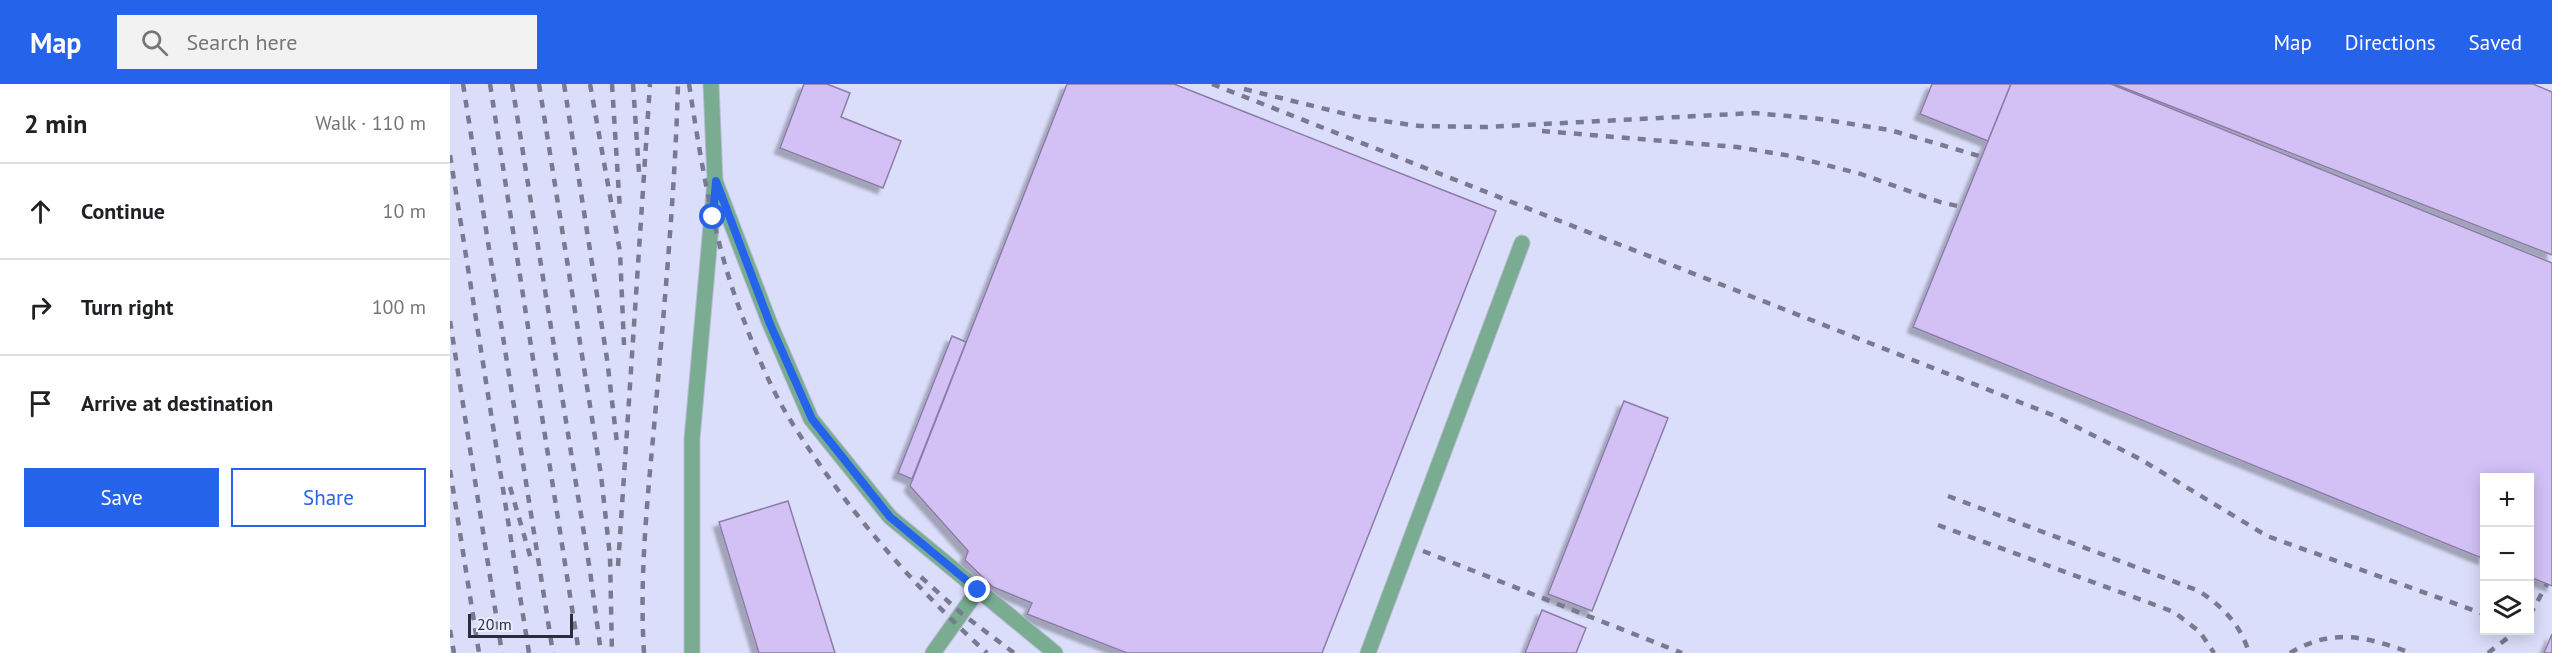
<!DOCTYPE html>
<meta charset="utf-8">
<style>
body{margin:0;font-family:"PT Sans",sans-serif;background:#f2f2f2;color:#202124}
.controls{position:absolute;right:18px;bottom:18px;display:grid;overflow:hidden;border-radius:0px;box-shadow:0 3px 15px #0003}
.controls button{width:54px;height:54px;display:grid;place-items:center;padding:0;border:0;border-bottom:2px solid #e0e0e0;background:#fff;color:#202124;font:30px sans-serif}
.scale{position:absolute;left:18px;bottom:15px;width:105px;box-sizing:border-box;padding-left:6px;border:3px solid #2b2d3e;border-top:0;font-size:16px;line-height:21px;white-space:nowrap;color:#2b2d3e;-webkit-text-stroke:4px #eaecff;paint-order:stroke}
.stop{position:absolute;width:18px;height:18px;margin:-14px;border:4px solid #2563eb;border-radius:50%;background:#fff}
.stop.end{background:#2563eb;border-color:#fff;box-shadow:0 2px 6px #0008}
.list{margin:0;padding:0;list-style:none}
h2{display:flex;justify-content:space-between;align-items:center;height:78px;margin:0;padding:0 24px;font-size:26px}
h2 small{font-size:20px;font-weight:400;color:#757577}
.list li{display:grid;grid-template-columns:39px 1fr auto;gap:18px;align-items:center;box-sizing:border-box;height:96px;padding:0 24px;border-top:2px solid #e0e0e0}
.list b{display:block;font-size:22px;white-space:nowrap}
.list em{font-size:20px;font-style:normal;color:#757577}
.actions{display:flex;gap:12px;padding:18px 24px}
.actions a{flex:1;padding:14px 0;border:2px solid #2563eb;border-radius:0px;text-align:center;font-size:21px;color:#2563eb}
.actions .main{background:#2563eb;color:#fff}
.icon{flex:none;width:33px;height:33px;fill:none;stroke:currentColor;stroke-width:2;stroke-linecap:round;stroke-linejoin:round}
.map{position:relative;flex:none;width:2102px;height:569px;overflow:hidden}
header{display:flex;align-items:center;gap:36px;box-sizing:border-box;height:84px;padding:0 30px;background:#2563eb;color:#fff}
header strong{font-size:28px}
nav{display:flex;gap:33px;margin-inline-start:auto;font-size:21px}
.search{width:420px;height:54px;background:#f2f2f2;display:flex;align-items:center;gap:15px;box-sizing:border-box;padding:0 21px;border-radius:0px;color:#757577;font-size:22px}
main{display:flex}
aside{flex:1;background:#fff}
.map>svg:first-child{display:block}
.building{fill:#d3c1f5;stroke:#8b7da6;stroke-width:1.5;filter:url(#shadow)}
.lines{fill:none;stroke-linecap:round;stroke-linejoin:round}
.service-casing{stroke:#b8bbd4;stroke-width:17}
.service{stroke:#79ac90;stroke-width:15}
.rail{stroke:#787a90;stroke-width:4.5;stroke-dasharray:8 8;stroke-linecap:butt}
.route{stroke:#2563eb;stroke-width:8}
</style>
<header>
<strong>Map</strong>
<div class="search"><svg class="icon" aria-label="search" viewBox="0 0 24 24"><circle cx="10" cy="10" r="6"/><path d="M15 15l6 6"/></svg>Search here</div>
<nav><a>Map</a><a>Directions</a><a>Saved</a></nav>
</header>
<main>
<aside>
<h2>2 min<small>Walk · 110 m</small></h2>
<ul class="list">
<li><svg class="icon" aria-label="ahead" viewBox="0 0 24 24"><path d="M12 20V5M6 11l6-6 6 6"/></svg><div><b>Continue</b></div><em>10 m</em></li>
<li><svg class="icon" aria-label="right" viewBox="0 0 24 24"><path d="M7 20v-9h11M14 6l5 5-5 5"/></svg><div><b>Turn right</b></div><em>100 m</em></li>
<li><svg class="icon" aria-label="arrive" viewBox="0 0 24 24"><path d="M6 21V4h12l-3 4 3 4H6"/></svg><div><b>Arrive at destination</b></div></li>
</ul>
<div class="actions"><a class="main">Save</a><a>Share</a></div>
</aside>
<div class="map">
<svg width="2102" height="569" viewBox="0 0 2102 569">
<defs>
<filter id="shadow"><feDropShadow dx="-5.5" dy="5.5" stdDeviation="1.5" flood-color="#0004"/></filter>
</defs>
<rect width="100%" height="100%" fill="#dbdefa"/>
<g class="building">
<polygon points="354,0 377,0 400,9 391,33 451,57 433,104 330,64"/>
<polygon points="617,0 724,0 1046,127 872,569 677,569 577,530 582,519 543,503 515,476 518,467 460,402"/>
<polygon points="1482,0 1561,0 1538,57 1470,30"/>
<polygon points="1561,0 1661,0 2102,179 2102,502 2080,493 2080,394 2034,394 2034,475 1463,243"/>
<polygon points="1664,0 2083,0 2102,8 2102,171"/>
<polygon points="502,252 516,258 462,395 448,389"/>
<polygon points="1174,317 1218,334 1142,527 1098,510"/>
<polygon points="338,417 385,569 309,569 269,438"/>
<polygon points="1092,526 1136,544 1126,569 1075,569"/>
<polygon points="2102,550 2102,569 2094,569"/>
</g>
<g class="lines">
<g class="service-casing">
<g id="service">
<polyline points="265,97 320,240 361,335 440,433 605,569"/>
<polyline points="242,569 242,355 265,97 261,0"/>
<polyline points="483,569 528,506"/>
<polyline points="918,569 1072,159"/>
</g>
</g>
<use href="#service" class="service"/>
<g class="rail">
<polyline points="13,0 103,569"/>
<polyline points="40,0 129,569"/>
<polyline points="62,0 140,487 151,569"/>
<polyline points="89,0 151,391 160,472 162,569"/>
<polyline points="114,0 157,275 167,359"/>
<polyline points="140,0 170,168 174,261"/>
<polyline points="162,0 170,127"/>
<polyline points="183,0 189,88"/>
<path d="M239,0C251,78 264,160 293,234C305,266 319,300 336,329C390,418 460,499 537,569"/>
<polyline points="762,0 1605,332 1690,375 1817,452 2034,530"/>
<polyline points="794,5 912,34 969,42 1036,43 1305,29 1370,35 1440,46 1529,72"/>
<polyline points="1092,47 1287,63 1341,72 1411,90 1490,118 1512,123"/>
<polyline points="0,71 79,569"/>
<polyline points="0,237 52,569"/>
<polyline points="0,386 29,569"/>
<polyline points="60,403 81,475"/>
<path d="M1498,412L1749,507C1772,522 1791,541 1799,569"/>
<polyline points="1488,441 1724,528 1750,548 1764,569"/>
<polyline points="973,467 1232,569"/>
<polyline points="168,482 200,0"/>
<polyline points="471,493 511,529 564,569"/>
<polyline points="2080,531 2097,500"/>
<polyline points="0,546 4,569"/>
<path d="M194,569C189,490 198,411 205,332C214,222 225,111 228,0"/>
<path d="M1840,569C1883,543 1917,553 1961,569"/>
<polyline points="2038,569 2068,546"/>
</g>
</g>
<g class="lines">
<polyline class="route" points="263,133 266,97 320,240 362,335 440,433 528,506"/>
</g>
</svg>
<div class="controls">
<button>+</button>
<button>−</button>
<button><svg class="icon" aria-label="layers" viewBox="0 0 24 24"><path d="M12 4l9 5-9 5-9-5zM3 14l9 5 9-5"/></svg></button>
</div>
<div class="scale">20 m</div>
<div class="stop" style="left:263px;top:133px"></div>
<div class="stop end" style="left:528px;top:506px"></div>
</div>
</main>
